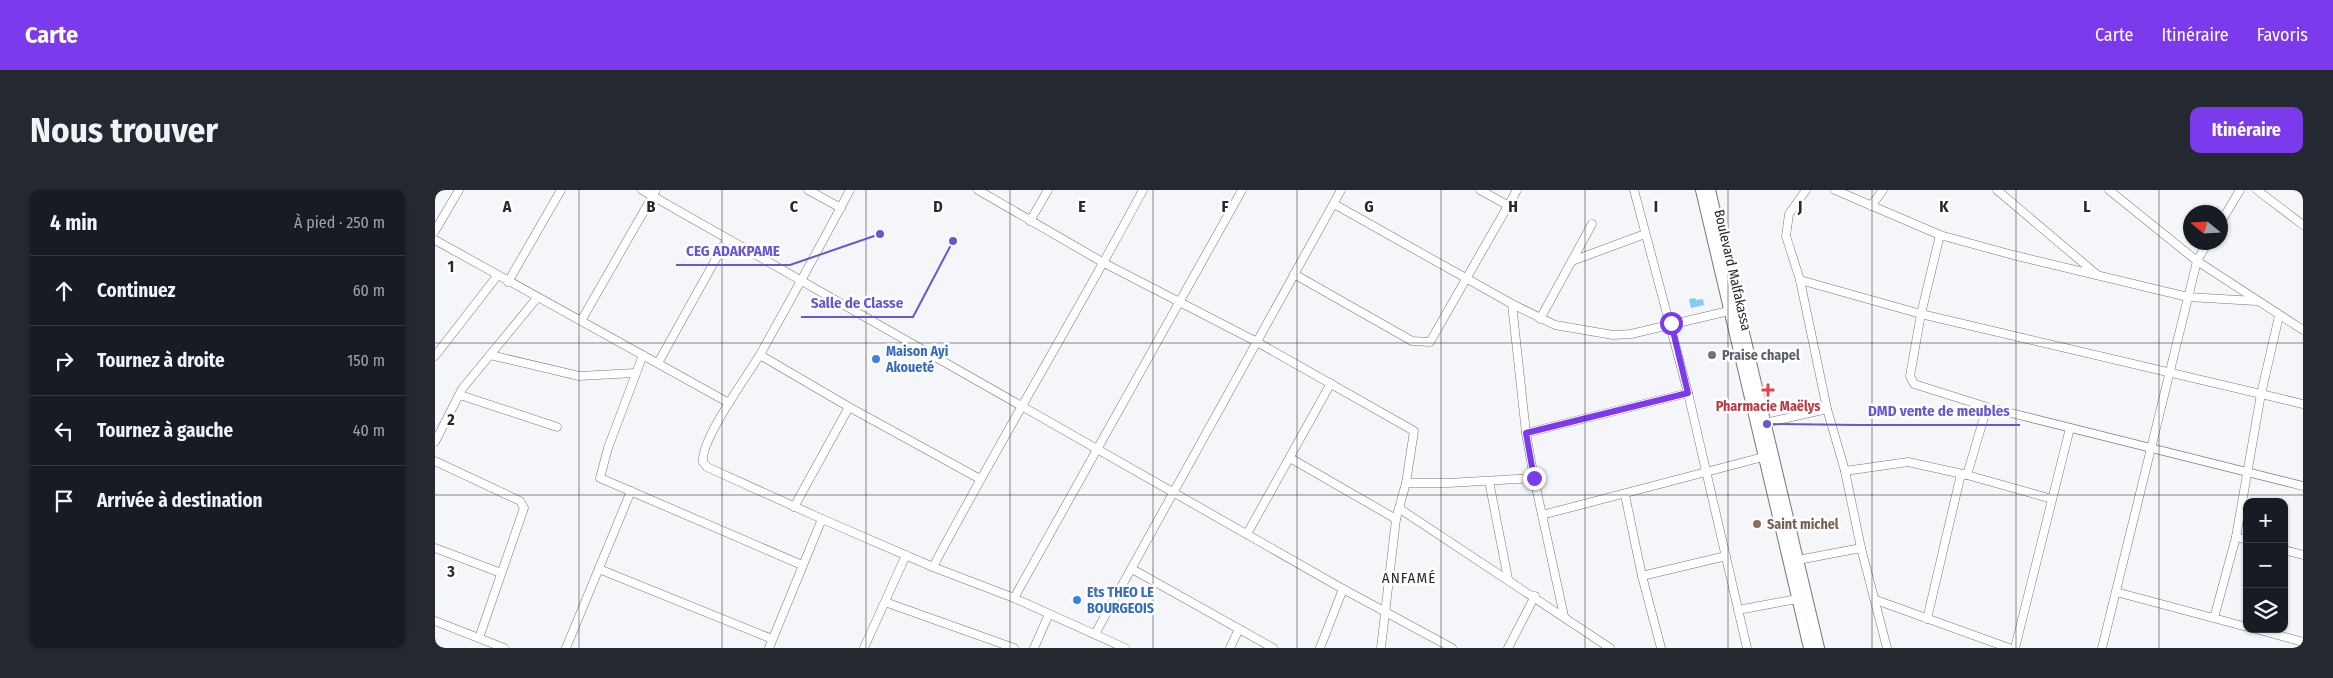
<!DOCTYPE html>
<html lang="fr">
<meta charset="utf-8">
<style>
body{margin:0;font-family:"Fira Sans Condensed",sans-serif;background:#242831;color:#f1f3f6}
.controls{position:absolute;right:15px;bottom:15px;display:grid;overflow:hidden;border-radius:10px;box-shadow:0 1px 4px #0004}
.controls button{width:45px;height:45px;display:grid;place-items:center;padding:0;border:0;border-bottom:1px solid #363941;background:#171b24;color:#f1f3f6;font:25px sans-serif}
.compass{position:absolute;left:1748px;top:15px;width:45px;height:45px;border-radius:50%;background:#171b24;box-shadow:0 1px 4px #0004;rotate:288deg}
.stop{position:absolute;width:15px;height:15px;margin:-11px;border:4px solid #7c3aed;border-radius:50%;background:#fff}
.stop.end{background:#7c3aed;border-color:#fff;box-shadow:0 1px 5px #0008}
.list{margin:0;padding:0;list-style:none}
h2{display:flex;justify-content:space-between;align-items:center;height:65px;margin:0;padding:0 20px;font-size:21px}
h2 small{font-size:16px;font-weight:400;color:#9ea1a6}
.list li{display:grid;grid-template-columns:32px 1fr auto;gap:15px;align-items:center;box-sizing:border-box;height:70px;padding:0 20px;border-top:1px solid #363941}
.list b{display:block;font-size:19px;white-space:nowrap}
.list em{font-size:16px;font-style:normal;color:#9ea1a6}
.icon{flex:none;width:28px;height:28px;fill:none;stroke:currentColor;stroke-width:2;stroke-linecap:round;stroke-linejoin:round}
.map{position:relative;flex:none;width:1868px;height:458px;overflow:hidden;border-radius:10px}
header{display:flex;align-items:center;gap:30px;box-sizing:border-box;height:70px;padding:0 25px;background:#7c3aed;color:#fff}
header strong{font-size:24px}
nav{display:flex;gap:28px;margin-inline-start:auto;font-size:18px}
.intro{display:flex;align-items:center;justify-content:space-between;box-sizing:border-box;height:120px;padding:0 30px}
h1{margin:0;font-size:35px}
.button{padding:12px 22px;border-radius:10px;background:#7c3aed;color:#fff;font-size:18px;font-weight:700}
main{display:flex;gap:30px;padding:0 30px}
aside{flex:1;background:#171b24;border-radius:10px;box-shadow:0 1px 4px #0004}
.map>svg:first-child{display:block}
.water{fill:url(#water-ripples)}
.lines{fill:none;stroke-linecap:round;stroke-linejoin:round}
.street-casing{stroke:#77787c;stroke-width:9}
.secondary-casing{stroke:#77787c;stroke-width:12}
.street{stroke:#fff;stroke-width:8}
.secondary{stroke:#fff;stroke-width:10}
.route{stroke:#7c3aed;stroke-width:6}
.grid{fill:none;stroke:#28292a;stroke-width:1;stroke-opacity:0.55}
.worship-dot{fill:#6b7280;stroke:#fff;stroke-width:2}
.shop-dot{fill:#3f7fe0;stroke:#fff;stroke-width:2}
.health-dot{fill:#e0444e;stroke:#fff;stroke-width:2}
.education-dot{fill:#8d6e63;stroke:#fff;stroke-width:2}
.labels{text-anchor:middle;stroke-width:5;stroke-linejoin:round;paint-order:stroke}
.street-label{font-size:14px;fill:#28292a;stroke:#fff}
.shop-label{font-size:14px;font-weight:bold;fill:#366cbe;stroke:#fff;text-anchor:start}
.worship-label{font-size:14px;font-weight:bold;fill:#5b616d;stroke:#fff;text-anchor:start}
.health-label{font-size:14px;font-weight:bold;fill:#be3a42;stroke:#fff}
.education-label{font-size:14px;font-weight:bold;fill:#785e54;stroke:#fff;text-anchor:start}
.neighbourhood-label{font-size:15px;letter-spacing:1px;fill:#28292a;stroke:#fff}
.grid-label{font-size:16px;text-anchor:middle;font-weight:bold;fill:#28292a;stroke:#fff;stroke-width:5;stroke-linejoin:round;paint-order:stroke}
.leader{fill:none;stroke:#6a56d0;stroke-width:2}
.callout-dot{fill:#6a56d0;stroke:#fff;stroke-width:2}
.callout-label{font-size:15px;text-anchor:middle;font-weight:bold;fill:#6a56d0;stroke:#fff;stroke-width:5;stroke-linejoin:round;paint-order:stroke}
</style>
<header>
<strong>Carte</strong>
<nav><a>Carte</a><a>Itinéraire</a><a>Favoris</a></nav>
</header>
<div class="intro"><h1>Nous trouver</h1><a class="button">Itinéraire</a></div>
<main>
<aside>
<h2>4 min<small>À pied · 250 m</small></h2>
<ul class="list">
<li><svg class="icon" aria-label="ahead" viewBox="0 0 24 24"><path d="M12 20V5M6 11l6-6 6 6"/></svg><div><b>Continuez</b></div><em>60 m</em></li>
<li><svg class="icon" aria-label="right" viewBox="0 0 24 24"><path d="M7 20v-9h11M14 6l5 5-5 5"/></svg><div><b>Tournez à droite</b></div><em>150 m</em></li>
<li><svg class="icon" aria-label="left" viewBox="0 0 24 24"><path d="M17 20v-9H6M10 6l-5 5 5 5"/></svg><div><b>Tournez à gauche</b></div><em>40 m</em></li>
<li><svg class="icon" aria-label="arrive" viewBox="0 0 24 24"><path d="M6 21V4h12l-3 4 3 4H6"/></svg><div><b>Arrivée à destination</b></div></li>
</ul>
</aside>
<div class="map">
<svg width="1868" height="458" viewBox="0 0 1868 458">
<defs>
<pattern id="water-ripples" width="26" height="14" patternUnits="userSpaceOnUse" patternTransform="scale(1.25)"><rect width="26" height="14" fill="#86c9f5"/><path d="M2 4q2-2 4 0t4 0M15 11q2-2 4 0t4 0" fill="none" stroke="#74add2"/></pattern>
</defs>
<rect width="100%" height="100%" fill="#f4f6fa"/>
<polygon class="water" points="1260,108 1261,110 1268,109 1269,115 1256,118 1254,109"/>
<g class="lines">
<g class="street-casing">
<g id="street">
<polyline points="207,0 908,399 1017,458"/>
<polyline points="373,0 406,18"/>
<path d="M415,0C386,55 356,109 326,163C313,185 265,250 268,272L272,277L387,329L498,377L579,408L690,458"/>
<polyline points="543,0 669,73 822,152 979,241 971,293 961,329 946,458"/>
<polyline points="1045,0 1074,16"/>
<polyline points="1199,0 1253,203 1312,458"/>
<polyline points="1371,0 1354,24 1351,46 1365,90 1392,219 1410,281 1426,358 1452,458"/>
<polyline points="1400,0 1505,45 1578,65 1753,107 1821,111"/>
<polyline points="1562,0 1660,83"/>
<polyline points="1674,0 1762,71 1868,140"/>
<polyline points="1822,0 1868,35"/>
<polyline points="899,14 1077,114 1120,135 1178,145 1196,144 1298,120"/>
<polyline points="1436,16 1448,0"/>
<polyline points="595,31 613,0"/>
<polyline points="1786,32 1805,0"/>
<polyline points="0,41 24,0"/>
<polyline points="1505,45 1486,124 1475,186 1479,194 1552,217 1868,296"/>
<polyline points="0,50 294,213"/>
<polyline points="1137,71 1210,44"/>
<polyline points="859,84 977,151 995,152 1082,0"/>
<polyline points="1365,90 1486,124 1868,214"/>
<polyline points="73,92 126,0"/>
<polyline points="1077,114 1091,243 1099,288 1129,426"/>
<polyline points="1105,129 1157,34"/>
<polyline points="146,131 221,0"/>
<polyline points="55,165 144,186 200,183"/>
<polyline points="208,165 173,258 165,288 367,375"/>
<polyline points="325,165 414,217 545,289"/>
<polyline points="0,166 62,86"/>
<polyline points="223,173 292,49"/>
<polyline points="25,205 122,237"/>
<polyline points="1330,233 1392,219"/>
<polyline points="1091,243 1253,203"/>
<polyline points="0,252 27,199 102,108"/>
<polyline points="855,268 961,329"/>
<polyline points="0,271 85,311 89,318 44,448"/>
<polyline points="1410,281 1473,272 1532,285 1617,309"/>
<polyline points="1532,285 1552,217"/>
<polyline points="1054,291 1073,389"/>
<polyline points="971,293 1013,293 1099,288"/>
<polyline points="1190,305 1207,386 1226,458"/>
<polyline points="359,317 414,217"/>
<polyline points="965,319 1175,458"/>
<polyline points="1107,325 1332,266"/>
<polyline points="812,344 896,193"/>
<polyline points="1801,347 1812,350"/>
<polyline points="0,358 66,383"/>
<polyline points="1849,360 1868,365"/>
<polyline points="1363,370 1426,358"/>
<path d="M498,377C565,250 640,127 708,0"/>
<polyline points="164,379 337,449"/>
<polyline points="697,379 838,458"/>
<polyline points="1207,386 1291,366"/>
<polyline points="1681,402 1812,437"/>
<polyline points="579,408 807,0"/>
<polyline points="1441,410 1574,458"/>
<polyline points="450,412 579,458"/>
<polyline points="1303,420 1362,409"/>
<polyline points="1779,428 1801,347 1826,204 1844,126"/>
<polyline points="1492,429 1526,284"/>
<polyline points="0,431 69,458"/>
<polyline points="1821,439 1868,452"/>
<polyline points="660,444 906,0"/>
<polyline points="131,458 196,301"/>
<polyline points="334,458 387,329"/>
<polyline points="429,458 471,365"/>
<polyline points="599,458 614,424"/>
<polyline points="795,458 804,439"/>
<polyline points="885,458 908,399"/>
<polyline points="1073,458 1100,406"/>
<polyline points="1580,458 1635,238"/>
<polyline points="1667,458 1762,71 1773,52"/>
</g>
</g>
<g class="secondary-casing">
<g id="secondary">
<polyline points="1266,0 1374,458"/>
<polyline points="1275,0 1384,458"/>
</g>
</g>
<use href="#street" class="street"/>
<use href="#secondary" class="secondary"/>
</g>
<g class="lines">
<polyline class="route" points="1099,288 1091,243 1253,203 1236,133"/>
</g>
<path class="grid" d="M144,0V458M287,0V458M431,0V458M575,0V458M718,0V458M862,0V458M1006,0V458M1150,0V458M1293,0V458M1437,0V458M1581,0V458M1724,0V458M0,153H1868M0,305H1868"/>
<circle class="worship-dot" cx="1277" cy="165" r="5"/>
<g class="shop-dot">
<circle cx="441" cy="169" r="5"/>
<circle cx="642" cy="410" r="5"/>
</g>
<path class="health-dot" d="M1330.5 192.5h5v5h5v5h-5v5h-5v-5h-5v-5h5z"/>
<circle class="education-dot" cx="1322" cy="334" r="5"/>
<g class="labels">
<g class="street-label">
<text transform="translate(1298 80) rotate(77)" y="5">Boulevard Malfakassa</text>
</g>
<g class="shop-label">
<text x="451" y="166">Maison Ayi<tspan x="451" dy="16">Akoueté</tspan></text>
<text x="652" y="407">Ets THEO LE<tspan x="652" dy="16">BOURGEOIS</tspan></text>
</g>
<g class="worship-label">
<text x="1287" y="170">Praise chapel</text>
</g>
<g class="health-label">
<text x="1333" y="221">Pharmacie Maëlys</text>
</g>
<g class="education-label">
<text x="1332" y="339">Saint michel</text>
</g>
<g class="neighbourhood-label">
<text x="974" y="393">ANFAMÉ</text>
</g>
</g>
<g class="grid-label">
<text x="72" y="22">A</text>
<text x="216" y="22">B</text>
<text x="359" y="22">C</text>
<text x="503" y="22">D</text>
<text x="647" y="22">E</text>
<text x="790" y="22">F</text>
<text x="934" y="22">G</text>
<text x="1078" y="22">H</text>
<text x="1221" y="22">I</text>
<text x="1365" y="22">J</text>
<text x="1509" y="22">K</text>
<text x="1652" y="22">L</text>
<text x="16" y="82">1</text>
<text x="16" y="235">2</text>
<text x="16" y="387">3</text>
</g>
<path class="leader" d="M445 44L355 75H241M518 51L478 127H366M1332 234L1423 235H1585"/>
<g class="callout-dot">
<circle cx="445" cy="44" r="5"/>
<circle cx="518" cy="51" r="5"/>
<circle cx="1332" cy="234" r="5"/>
</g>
<g class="callout-label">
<text x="298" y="66">CEG ADAKPAME</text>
<text x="422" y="118">Salle de Classe</text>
<text x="1504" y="226">DMD vente de meubles</text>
</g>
</svg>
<div class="controls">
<button>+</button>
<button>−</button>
<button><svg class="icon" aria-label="layers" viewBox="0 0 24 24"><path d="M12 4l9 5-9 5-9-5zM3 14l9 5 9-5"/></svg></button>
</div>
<svg class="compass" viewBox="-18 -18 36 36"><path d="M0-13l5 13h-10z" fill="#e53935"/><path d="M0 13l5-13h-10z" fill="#9ea1a6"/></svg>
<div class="stop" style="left:1236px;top:133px"></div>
<div class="stop end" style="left:1099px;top:288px"></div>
</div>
</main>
